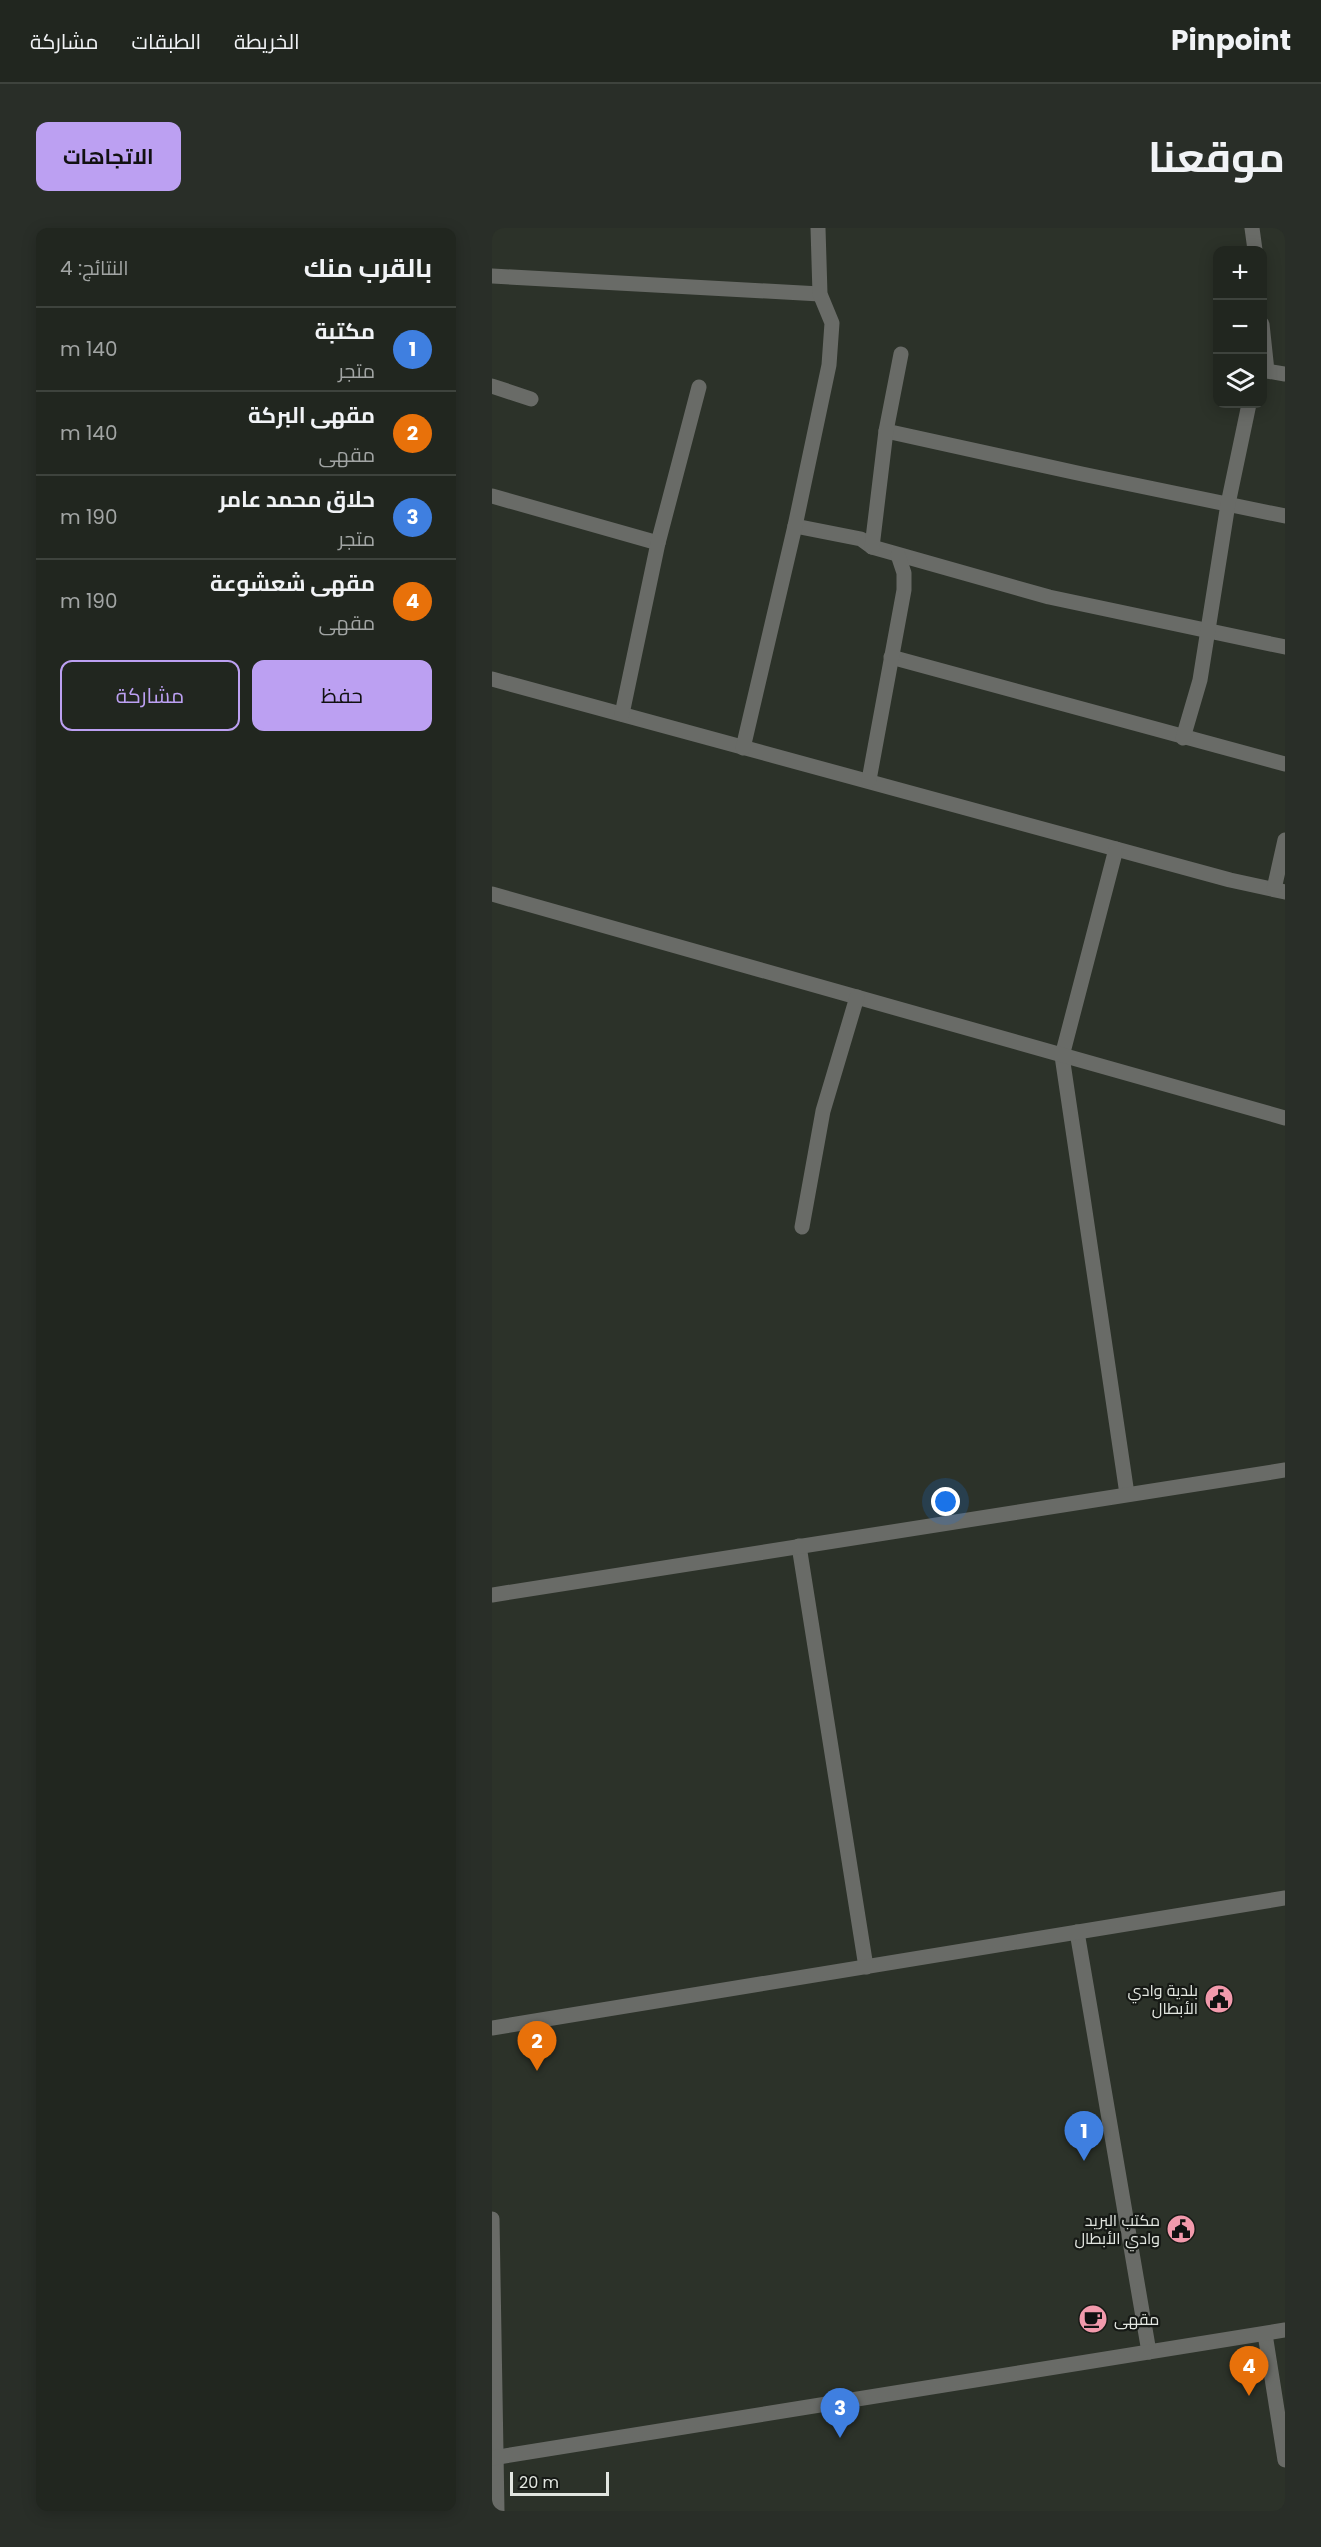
<!DOCTYPE html>
<html lang="ar">
<meta charset="utf-8">
<style>
body{margin:0;font-family:Poppins,Cairo,sans-serif;background:#292e28;color:#f1f3f6;direction:rtl}
.controls{position:absolute;right:18px;top:18px;display:grid;overflow:hidden;border-radius:12px;box-shadow:0 3px 15px #0003}
.controls button{width:54px;height:54px;display:grid;place-items:center;padding:0;border:0;border-bottom:2px solid #3e433d;background:#21261f;color:#f1f3f6;font:30px sans-serif}
.scale{position:absolute;left:18px;bottom:15px;width:99px;box-sizing:border-box;padding-left:6px;border:3px solid #e2e6e0;border-top:0;font-size:16px;line-height:21px;white-space:nowrap;color:#e2e6e0;-webkit-text-stroke:4px #161915;paint-order:stroke}
.you{position:absolute;left:454px;top:1274px;width:21px;height:21px;margin:-15px;border:4px solid #fff;border-radius:50%;background:#1a73e8;box-shadow:0 0 0 9px #1a73e833}
.badge{display:grid;place-items:center;width:39px;height:39px;border-radius:50%;background:#bca0f2;color:#fff;font-size:20px;font-weight:700}
.pin{position:absolute;translate:-50% -50px;filter:drop-shadow(0 2px 3px #0008)}
.pin::after{content:'';position:absolute;top:32px;width:21px;height:18px;background:inherit;clip-path:polygon(0 0,100% 0,50% 100%)}
.list{margin:0;padding:0;list-style:none}
h2{display:flex;justify-content:space-between;align-items:center;height:78px;margin:0;padding:0 24px;font-size:26px}
h2 small{font-size:20px;font-weight:400;color:#a2a5a4}
.list li{display:grid;grid-template-columns:39px 1fr auto;gap:18px;align-items:center;box-sizing:border-box;height:84px;padding:0 24px;border-top:2px solid #3e433d}
.list b{display:block;font-size:22px;white-space:nowrap}
.list p{margin:0;font-size:20px;white-space:nowrap;color:#a2a5a4}
.list em{font-size:20px;font-style:normal;color:#a2a5a4}
.actions{display:flex;gap:12px;padding:18px 24px}
.actions a{flex:1;padding:14px 0;border:2px solid #bca0f2;border-radius:12px;text-align:center;font-size:21px;color:#bca0f2}
.actions .main{background:#bca0f2;color:#111}
.icon{flex:none;width:33px;height:33px;fill:none;stroke:currentColor;stroke-width:2;stroke-linecap:round;stroke-linejoin:round}
.map{position:relative;flex:none;width:793px;height:2283px;overflow:hidden;direction:ltr;border-radius:12px}
header{display:flex;align-items:center;gap:36px;box-sizing:border-box;height:84px;padding:0 30px;background:#21261f;border-bottom:2px solid #3e433d}
header strong{font-size:28px}
nav{display:flex;gap:33px;margin-inline-start:auto;font-size:21px}
.intro{display:flex;align-items:center;justify-content:space-between;box-sizing:border-box;height:144px;padding:0 36px}
h1{margin:0;font-size:42px}
.button{padding:15px 27px;border-radius:12px;background:#bca0f2;color:#111;font-size:21px;font-weight:700}
main{display:flex;gap:36px;padding:0 36px}
aside{flex:1;background:#21261f;border-radius:12px;box-shadow:0 3px 15px #0003}
.map>svg:first-child{display:block}
.lines{fill:none;stroke-linecap:round;stroke-linejoin:round}
.minor{stroke:#696b67;stroke-width:15}
.labels{text-anchor:middle;stroke-width:4.5;stroke-linejoin:round;paint-order:stroke}
.poi-label{font-size:16px;fill:#e2e6e0;stroke:#161915;text-anchor:end}
</style>
<header>
<strong>Pinpoint</strong>
<nav><a>الخريطة</a><a>الطبقات</a><a>مشاركة</a></nav>
</header>
<div class="intro"><h1>موقعنا</h1><a class="button">الاتجاهات</a></div>
<main>
<div class="map">
<svg width="793" height="2283" viewBox="0 0 793 2283">
<rect width="100%" height="100%" fill="#2c3229"/>
<g class="lines">
<g class="minor">
<polyline points="760,0 763,22"/>
<polyline points="0,48 328,66"/>
<polyline points="770,96 775,143 793,146"/>
<polyline points="0,158 39,171"/>
<polyline points="394,203 590,246 793,288"/>
<polyline points="0,268 166,315"/>
<polyline points="303,298 369,311 380,319 557,369 793,419"/>
<polyline points="380,319 394,203 409,126"/>
<polyline points="399,429 793,536"/>
<polyline points="0,451 738,652 793,664"/>
<polyline points="130,486 166,315 207,159"/>
<polyline points="691,510 708,452 736,276 757,176"/>
<polyline points="251,520 303,298 337,137 340,95 328,66 326,0"/>
<polyline points="377,552 412,362 412,345 406,327"/>
<polyline points="624,621 570,828 635,1266"/>
<polyline points="782,661 793,612"/>
<polyline points="0,666 793,890"/>
<polyline points="310,999 331,883 365,769"/>
<polyline points="307,1318 374,1739"/>
<polyline points="0,1367 793,1242"/>
<polyline points="585,1704 657,2124"/>
<polyline points="0,1800 793,1670"/>
<polyline points="0,1991 5,2283"/>
<polyline points="773,2106 793,2232"/>
<polyline points="0,2230 793,2102"/>
</g>
</g>
<defs>
<g id="civic-disc" transform="scale(1.5)"><circle r="9.5" fill="#f29aac" stroke="#161915"/><path d="M-.6-6.5H3V-4.5H.6V-3L4-1V1h2V6H-6V1h2V-1L-.6-3ZM-1.2 2.5V6h2.4V2.5Z" fill="#111"/></g>
<g id="cafe-disc" transform="scale(1.5)"><circle r="9.5" fill="#f29aac" stroke="#161915"/><path d="M-5.5-4.5H6V0H3Q3 3.5 0 3.5H-2.5Q-5.5 3.5-5.5 0ZM3-3.2v2h1.7v-2ZM-6 4.5H4V6H-6Z" fill="#111"/></g>
</defs>
<g fill-rule="evenodd">
<use href="#civic-disc" x="727" y="1771"/>
<use href="#civic-disc" x="689" y="2001"/>
<use href="#cafe-disc" x="601" y="2091"/>
</g>
<g class="labels">
<g class="poi-label">
<text x="706" y="1768">بلدية وادي<tspan x="706" dy="18">الأبطال</tspan></text>
<text x="668" y="1998">مكتب البريد<tspan x="668" dy="18">وادي الأبطال</tspan></text>
<text x="622" y="2097" text-anchor="start">مقهى</text>
</g>
</g>
</svg>
<div class="controls">
<button>+</button>
<button>−</button>
<button><svg class="icon" aria-label="layers" viewBox="0 0 24 24"><path d="M12 4l9 5-9 5-9-5zM3 14l9 5 9-5"/></svg></button>
</div>
<div class="scale">20 m</div>
<div class="you"></div>
<div class="pin badge" style="left:592px;top:1933px;background:#3f7fe0">1</div>
<div class="pin badge" style="left:45px;top:1843px;background:#e8710a">2</div>
<div class="pin badge" style="left:348px;top:2210px;background:#3f7fe0">3</div>
<div class="pin badge" style="left:757px;top:2168px;background:#e8710a">4</div>
</div>
<aside>
<h2>بالقرب منك<small>النتائج: 4</small></h2>
<ul class="list">
<li><span class="badge" style="background:#3f7fe0">1</span><div><b>مكتبة</b><p>متجر</p></div><em>140 m</em></li>
<li><span class="badge" style="background:#e8710a">2</span><div><b>مقهى البركة</b><p>مقهى</p></div><em>140 m</em></li>
<li><span class="badge" style="background:#3f7fe0">3</span><div><b>حلاق محمد عامر</b><p>متجر</p></div><em>190 m</em></li>
<li><span class="badge" style="background:#e8710a">4</span><div><b>مقهى شعشوعة</b><p>مقهى</p></div><em>190 m</em></li>
</ul>
<div class="actions"><a class="main">حفظ</a><a>مشاركة</a></div>
</aside>
</main>
